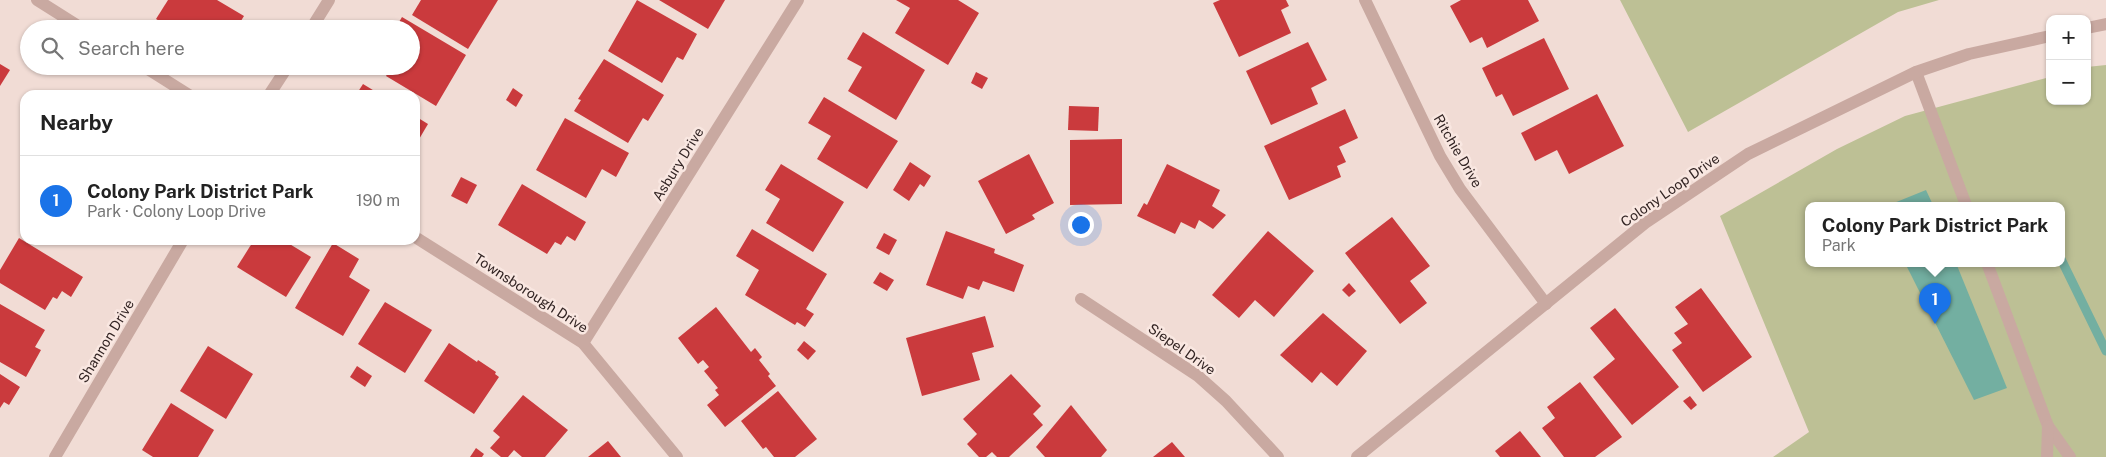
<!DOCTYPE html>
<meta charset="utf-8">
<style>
body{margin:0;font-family:"Public Sans",sans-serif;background:#f6f6f6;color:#222}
.controls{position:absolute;right:15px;top:15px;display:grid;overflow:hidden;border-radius:10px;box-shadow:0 1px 4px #0004}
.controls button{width:45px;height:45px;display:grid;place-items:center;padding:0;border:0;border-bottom:1px solid #e0e0e0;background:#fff;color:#222;font:25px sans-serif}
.you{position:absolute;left:1080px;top:224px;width:18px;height:18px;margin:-12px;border:4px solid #fff;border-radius:50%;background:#1a73e8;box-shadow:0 0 0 8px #1a73e833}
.badge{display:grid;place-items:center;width:32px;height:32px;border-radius:50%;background:#1a73e8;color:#fff;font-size:16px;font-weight:700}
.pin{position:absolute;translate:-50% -41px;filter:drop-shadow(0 1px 2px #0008)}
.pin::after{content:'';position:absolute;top:26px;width:18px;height:15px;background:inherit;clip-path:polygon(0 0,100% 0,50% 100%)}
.popup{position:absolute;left:1805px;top:202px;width:260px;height:65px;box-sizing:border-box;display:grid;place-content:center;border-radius:10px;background:#fff;filter:drop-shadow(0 1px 4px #0005);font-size:16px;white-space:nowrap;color:#767676}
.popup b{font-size:19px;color:#222}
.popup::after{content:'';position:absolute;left:50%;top:100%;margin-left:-10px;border:10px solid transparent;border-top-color:#fff}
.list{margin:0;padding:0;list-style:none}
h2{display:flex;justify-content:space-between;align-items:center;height:65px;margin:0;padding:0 20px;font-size:21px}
h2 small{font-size:16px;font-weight:400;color:#767676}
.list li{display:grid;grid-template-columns:32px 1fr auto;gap:15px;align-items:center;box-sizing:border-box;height:90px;padding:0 20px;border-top:1px solid #e0e0e0}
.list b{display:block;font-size:19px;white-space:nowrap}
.list p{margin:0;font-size:16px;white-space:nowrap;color:#767676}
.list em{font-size:16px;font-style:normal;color:#767676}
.icon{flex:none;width:28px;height:28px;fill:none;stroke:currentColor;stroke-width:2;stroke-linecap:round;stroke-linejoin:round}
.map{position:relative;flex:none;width:2106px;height:457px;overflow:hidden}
.search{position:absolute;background:#fff;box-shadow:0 1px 4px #0004;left:20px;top:20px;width:400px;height:55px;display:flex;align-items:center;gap:12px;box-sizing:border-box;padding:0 18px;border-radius:28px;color:#767676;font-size:19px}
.panel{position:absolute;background:#fff;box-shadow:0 1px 4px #0004;left:20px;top:90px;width:400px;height:155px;border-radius:15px}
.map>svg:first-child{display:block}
.green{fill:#bdc095;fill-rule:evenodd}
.water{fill:#73afa1}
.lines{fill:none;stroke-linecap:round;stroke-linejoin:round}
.stream{stroke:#73afa1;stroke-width:9}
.building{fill:#ca3a3d}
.minor{stroke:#c9a9a1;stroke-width:12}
.labels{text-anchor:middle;stroke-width:5;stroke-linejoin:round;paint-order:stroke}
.street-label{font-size:14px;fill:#332524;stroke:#f9e7e1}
</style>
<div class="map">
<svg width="2106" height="457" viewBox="0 0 2106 457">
<rect width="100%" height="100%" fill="#f1dcd5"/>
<g class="green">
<polygon points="1620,0 1939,0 1898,12 1688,132"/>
<path d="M2106,65V457H1773L1809,432L1720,216L1837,149L1905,116L2050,77V101H2087V67ZM1809,205H2061V263H1809Z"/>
</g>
<g class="water">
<polygon points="1926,190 1933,205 1889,205"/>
<polygon points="1905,263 1956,263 2007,388 1974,400"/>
</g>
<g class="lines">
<polyline class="stream" points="2061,259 2106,351"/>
</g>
<g class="building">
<polygon points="168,0 217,0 244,16 236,29 173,29 156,19"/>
<polygon points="421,0 498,0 468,49 412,15"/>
<polygon points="637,0 697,34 683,60 677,57 662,83 608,51"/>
<polygon points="659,0 725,0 708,29"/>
<polygon points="896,0 958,0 979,13 948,65 895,33 910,8"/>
<polygon points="1220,0 1286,0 1289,6 1281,10 1291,33 1239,57 1213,3"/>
<polygon points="1461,0 1528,0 1539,21 1487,48 1482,37 1470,43 1450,6"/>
<polygon points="402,17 466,55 436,106 386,76 392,66 411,66 411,29 395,29"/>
<polygon points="863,32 925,70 896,120 848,91 862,67 847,59"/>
<polygon points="1544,38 1569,89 1513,116 1502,94 1496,97 1482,68"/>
<polygon points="1308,42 1327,80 1311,88 1318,104 1271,125 1246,71"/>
<polygon points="604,59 664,95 648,121 643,118 628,143 574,111 581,100 578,99"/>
<polygon points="0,64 10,70 0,86"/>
<polygon points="976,72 988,78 982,89 971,83"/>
<polygon points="363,84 381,95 356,95"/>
<polygon points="513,88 523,95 516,107 506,100"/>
<polygon points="1597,94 1624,146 1569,174 1557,150 1535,161 1521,133"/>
<polygon points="824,97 898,141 867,189 817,159 831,136 808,123"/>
<polygon points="1069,106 1099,107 1098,131 1068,130"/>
<polygon points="1345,109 1358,138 1339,147 1346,162 1337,166 1341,177 1289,200 1264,146"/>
<polygon points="415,116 428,124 415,146"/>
<polygon points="565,118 629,153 616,177 602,169 586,198 536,170"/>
<polygon points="1122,139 1122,204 1070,205 1070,140"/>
<polygon points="1029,154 1054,203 1032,215 1035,219 1006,234 978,181"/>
<polygon points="910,162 931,176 924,187 920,184 909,201 893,190"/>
<polygon points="781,164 844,202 813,252 766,223 780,199 765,190"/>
<polygon points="1167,164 1220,190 1212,206 1226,215 1213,229 1199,220 1195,229 1181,222 1175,234 1137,216 1144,203 1147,205"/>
<polygon points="461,177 477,185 467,204 451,196"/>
<polygon points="522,184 586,222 575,241 567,236 561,245 555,242 547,254 498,225"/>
<polygon points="1392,217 1430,266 1410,281 1427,303 1400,324 1345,253"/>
<polygon points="752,229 827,274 806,309 814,314 805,327 797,322 795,325 745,295 759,270 736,256"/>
<polygon points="946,231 995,249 994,253 1024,265 1014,292 983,281 979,290 968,286 963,299 926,285"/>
<polygon points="1268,231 1314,271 1274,317 1255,300 1239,318 1212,295"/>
<polygon points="884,233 897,240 889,255 876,248"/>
<polygon points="19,238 83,277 71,297 62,291 57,299 53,297 45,310 0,283 0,270"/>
<polygon points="254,240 283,240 311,257 286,297 237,267"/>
<polygon points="333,243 359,259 349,277 370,290 343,336 295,308"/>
<polygon points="880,272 894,280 887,291 873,283"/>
<polygon points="1349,283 1356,291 1349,297 1342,290"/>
<polygon points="1701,288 1752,357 1703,392 1672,350 1682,343 1674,333 1688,324 1675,307"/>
<polygon points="385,302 432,330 405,373 358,344"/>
<polygon points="0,304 45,330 35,347 41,350 26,377 0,362"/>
<polygon points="716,307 751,352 755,348 762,357 759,360 770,374 768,376 776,386 725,427 707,405 719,395 715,390 718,388 704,371 709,367 703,360 698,364 678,338"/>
<polygon points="1615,308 1679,387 1632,425 1593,377 1615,359 1590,328"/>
<polygon points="1323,313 1367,351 1337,386 1321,372 1312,383 1280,355"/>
<polygon points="985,316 994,347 972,353 980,380 922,396 906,338"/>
<polygon points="804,341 816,351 808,360 797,350"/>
<polygon points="449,343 477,362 478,360 496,372 495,374 499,377 474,414 424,381"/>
<polygon points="208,346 253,374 226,419 180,391"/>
<polygon points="357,366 372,376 365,387 350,377"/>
<polygon points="0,374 20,387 9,405 4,402 0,408"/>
<polygon points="1011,374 1041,406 1033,414 1043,425 1009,457 997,457 992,452 986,457 979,457 967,444 977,434 963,419"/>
<polygon points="1580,382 1622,437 1595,457 1564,457 1542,428 1555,418 1547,407"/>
<polygon points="778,391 817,439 795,457 774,457 766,447 763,449 741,421"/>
<polygon points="523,395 568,430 545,457 522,457 514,450 508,457 501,457 490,448 500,437 493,431"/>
<polygon points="1690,396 1697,405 1691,410 1683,401"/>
<polygon points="171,403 214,430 198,457 153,457 142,450"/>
<polygon points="1071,405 1107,450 1101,457 1045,457 1036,447"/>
<polygon points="1520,431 1541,457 1500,457 1495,451"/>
<polygon points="608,441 621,457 588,457"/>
<polygon points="1172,442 1185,457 1153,457"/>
<polygon points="476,448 484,454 482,457 470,457"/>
</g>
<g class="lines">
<g class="minor">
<polyline points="37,0 83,29"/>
<polyline points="1365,0 1440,156 1460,189 1546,304"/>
<polyline points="2087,28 2106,24"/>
<polyline points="311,29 329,0"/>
<polyline points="143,66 189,95"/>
<polyline points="1916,72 1966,205"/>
<polyline points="269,95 288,66"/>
<polyline points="415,237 583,343 677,457"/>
<polyline points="1987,263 2048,426 2070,457"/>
<polyline points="1081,299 1198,376 1226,401 1278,457"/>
<polyline points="583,343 798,0"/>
<polyline points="55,457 183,240"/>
<polyline points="1357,457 1645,223 1748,154 1916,72 1969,54 2050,36"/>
<polyline points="2047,457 2048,426"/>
</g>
</g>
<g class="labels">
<g class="street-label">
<text transform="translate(1458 151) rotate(60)" y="5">Ritchie Drive</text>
<text transform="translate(678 164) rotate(-58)" y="5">Asbury Drive</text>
<text transform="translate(1670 190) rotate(-35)" y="5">Colony Loop Drive</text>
<text transform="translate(531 293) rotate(33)" y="5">Townsborough Drive</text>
<text transform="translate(106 341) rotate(-59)" y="5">Shannon Drive</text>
<text transform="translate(1182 349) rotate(35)" y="5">Siepel Drive</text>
</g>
</g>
</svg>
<div class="controls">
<button>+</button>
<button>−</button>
</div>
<div class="you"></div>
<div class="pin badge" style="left:1935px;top:324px">1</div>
<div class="popup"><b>Colony Park District Park</b>Park</div>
<div class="search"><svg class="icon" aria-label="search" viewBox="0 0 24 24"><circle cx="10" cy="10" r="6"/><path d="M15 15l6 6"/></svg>Search here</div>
<section class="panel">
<h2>Nearby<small></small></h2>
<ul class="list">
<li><span class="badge">1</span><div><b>Colony Park District Park</b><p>Park · Colony Loop Drive</p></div><em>190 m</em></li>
</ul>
</section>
</div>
